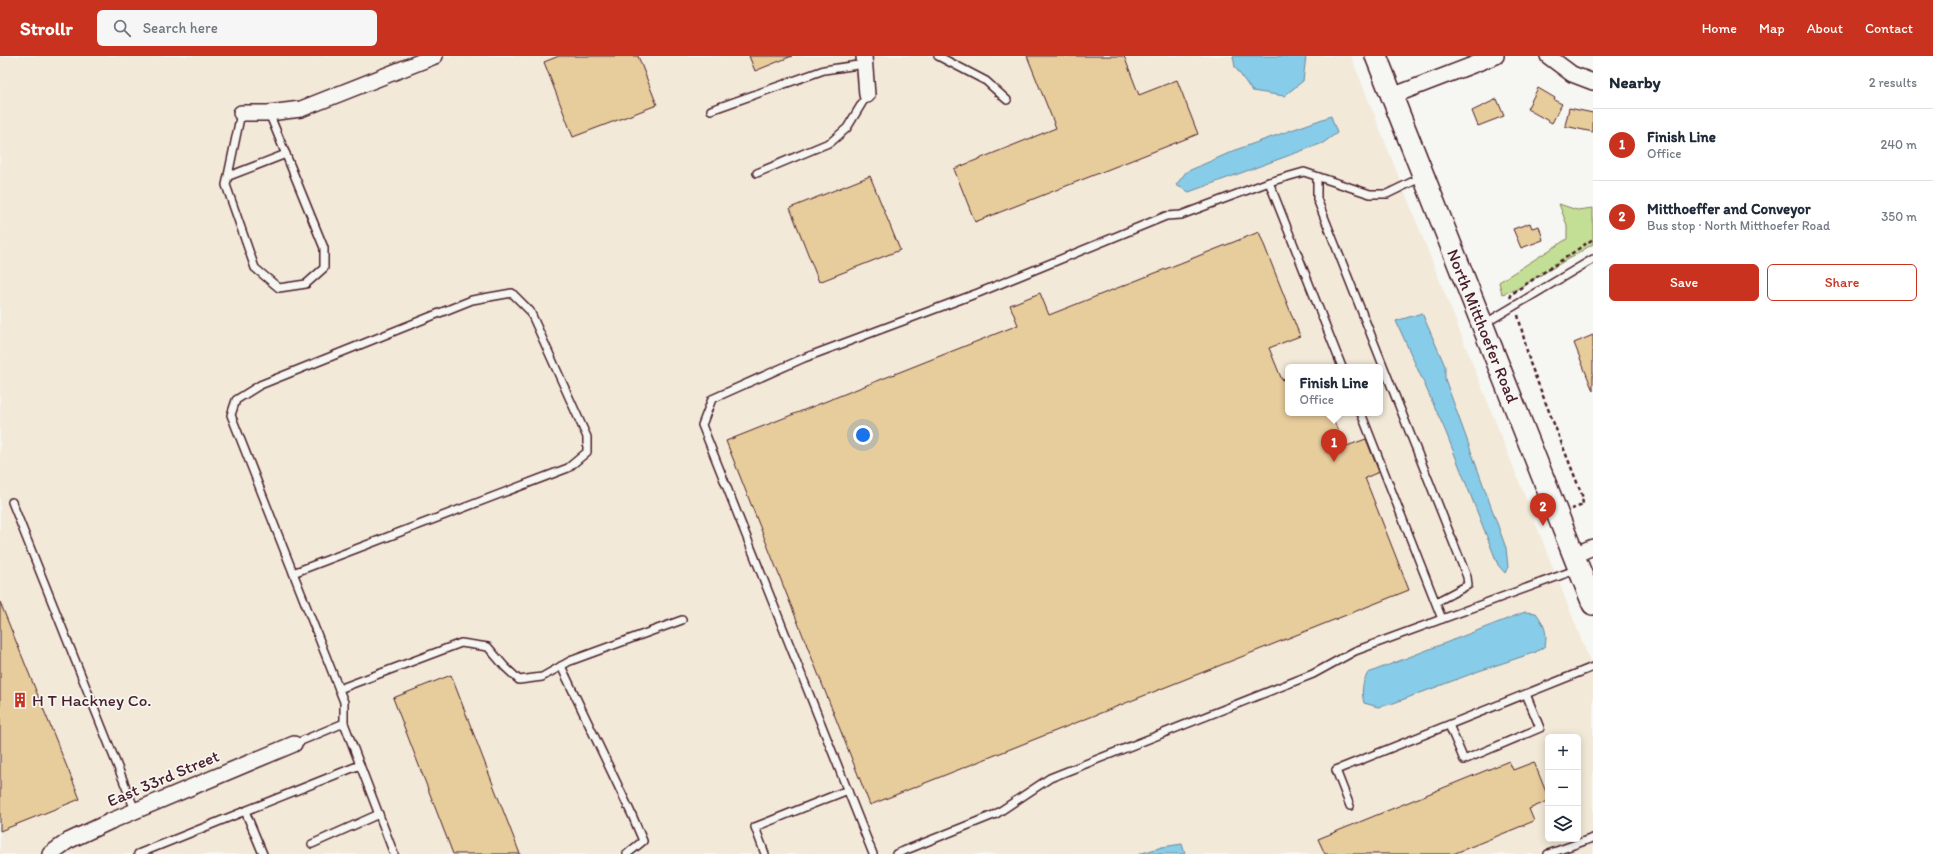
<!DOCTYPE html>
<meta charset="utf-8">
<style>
body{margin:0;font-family:Itim,sans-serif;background:#f6f6f7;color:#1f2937}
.controls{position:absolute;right:12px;bottom:12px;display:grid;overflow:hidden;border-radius:6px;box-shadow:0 2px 10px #0003}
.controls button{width:36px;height:36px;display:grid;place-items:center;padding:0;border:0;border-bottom:1px solid #e0e1e3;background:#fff;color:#1f2937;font:20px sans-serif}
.you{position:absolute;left:863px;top:379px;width:14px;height:14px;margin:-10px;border:3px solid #fff;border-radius:50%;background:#1a73e8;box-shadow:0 0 0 6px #1a73e833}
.badge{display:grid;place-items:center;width:26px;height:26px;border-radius:50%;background:#c8321e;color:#fff;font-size:13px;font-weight:700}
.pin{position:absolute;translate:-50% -33px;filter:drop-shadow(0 1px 2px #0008)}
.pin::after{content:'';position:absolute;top:21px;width:14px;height:12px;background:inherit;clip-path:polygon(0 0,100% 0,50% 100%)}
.popup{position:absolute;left:1285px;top:308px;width:98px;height:52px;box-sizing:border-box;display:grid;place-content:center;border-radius:6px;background:#fff;filter:drop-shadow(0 1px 3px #0005);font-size:13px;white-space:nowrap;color:#747a83}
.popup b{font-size:15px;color:#1f2937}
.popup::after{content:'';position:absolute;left:50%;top:100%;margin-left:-8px;border:8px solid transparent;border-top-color:#fff}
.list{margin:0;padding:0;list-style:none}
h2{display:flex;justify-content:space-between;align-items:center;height:52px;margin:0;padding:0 16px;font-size:17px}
h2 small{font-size:13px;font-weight:400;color:#747a83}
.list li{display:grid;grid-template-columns:26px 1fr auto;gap:12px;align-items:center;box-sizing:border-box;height:72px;padding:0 16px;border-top:1px solid #e0e1e3}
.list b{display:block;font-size:15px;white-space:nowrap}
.list p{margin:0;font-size:13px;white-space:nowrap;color:#747a83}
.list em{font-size:13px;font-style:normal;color:#747a83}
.actions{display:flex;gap:8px;padding:12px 16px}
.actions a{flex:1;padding:9px 0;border:1px solid #c8321e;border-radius:6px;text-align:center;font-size:14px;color:#c8321e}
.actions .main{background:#c8321e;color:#fff}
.icon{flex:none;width:22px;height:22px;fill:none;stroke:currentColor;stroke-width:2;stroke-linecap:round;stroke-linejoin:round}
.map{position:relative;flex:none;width:1593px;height:798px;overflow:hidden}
header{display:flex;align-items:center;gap:24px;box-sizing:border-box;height:56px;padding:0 20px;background:#c8321e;color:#fff}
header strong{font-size:19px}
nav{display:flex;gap:22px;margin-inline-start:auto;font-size:14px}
.search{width:280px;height:36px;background:#f6f6f7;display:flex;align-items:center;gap:10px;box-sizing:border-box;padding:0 14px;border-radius:6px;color:#747a83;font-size:15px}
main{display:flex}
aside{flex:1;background:#fff}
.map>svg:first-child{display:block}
.built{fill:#f2e9d8;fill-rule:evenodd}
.green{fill:#c3df96;stroke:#867f60}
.water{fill:#87cce8;stroke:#6f879c}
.building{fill:#e7cc9c;stroke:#4a1f2b}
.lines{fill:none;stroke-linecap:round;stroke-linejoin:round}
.lane-casing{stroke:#4a1f2b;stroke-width:10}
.street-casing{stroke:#4a1f2b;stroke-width:18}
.secondary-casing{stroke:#4a1f2b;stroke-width:24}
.path{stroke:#4a1f2b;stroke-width:2.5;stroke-dasharray:4 3;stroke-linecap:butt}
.lane{stroke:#f6f6f2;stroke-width:7}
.street{stroke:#f6f6f2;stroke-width:15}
.secondary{stroke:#f6f6f2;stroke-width:21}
.labels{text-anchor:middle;stroke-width:3.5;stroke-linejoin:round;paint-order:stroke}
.street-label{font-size:17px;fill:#4a1f2b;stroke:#f6f6f2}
.poi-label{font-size:17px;fill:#4a1f2b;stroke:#f6f6f2;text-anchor:start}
</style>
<header>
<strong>Strollr</strong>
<div class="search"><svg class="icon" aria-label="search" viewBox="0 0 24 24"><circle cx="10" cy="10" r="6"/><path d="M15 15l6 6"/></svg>Search here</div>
<nav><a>Home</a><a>Map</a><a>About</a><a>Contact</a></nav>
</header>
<main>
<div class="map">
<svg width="1593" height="798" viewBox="0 0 1593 798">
<rect width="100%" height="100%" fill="#f6f6f2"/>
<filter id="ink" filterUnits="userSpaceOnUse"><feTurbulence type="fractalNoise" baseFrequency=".025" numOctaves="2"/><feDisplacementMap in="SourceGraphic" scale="8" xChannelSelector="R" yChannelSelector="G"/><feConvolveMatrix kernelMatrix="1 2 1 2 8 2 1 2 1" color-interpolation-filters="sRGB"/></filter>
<g filter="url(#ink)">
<path class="built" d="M0,0H1351L1593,613V798H0ZM1288,311H1380V357H1288ZM1548,681H1578V783H1548Z"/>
<polygon class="green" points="1559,148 1577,154 1593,152 1593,188 1517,233 1502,238 1499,226 1567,183 1567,169"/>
<g class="water">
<polygon points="1233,0 1306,0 1303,25 1284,40 1252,35 1235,11"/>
<polygon points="1331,60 1337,77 1323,87 1189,136 1176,129 1186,116 1238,93"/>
<polygon points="1422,257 1445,310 1445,323 1506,492 1508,511 1505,517 1498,509 1445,374 1396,265"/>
<path d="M1525,556L1536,557C1544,568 1548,577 1545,590L1536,596L1479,615L1391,648L1378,651L1364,647C1361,636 1362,626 1368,617Z"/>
<polygon points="1182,788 1185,798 1139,798 1162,791"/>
</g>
<g class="building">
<polygon points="559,0 638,0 657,49 573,81 544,6"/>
<polygon points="749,0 792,0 755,15"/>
<polygon points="1027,0 1124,0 1139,39 1177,24 1198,78 975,166 954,113 1056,72"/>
<polygon points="1538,32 1555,42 1554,44 1562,48 1552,67 1527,53"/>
<polygon points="1497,43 1504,60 1478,70 1472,55"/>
<polygon points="1569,52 1593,57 1593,76 1565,70"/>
<polygon points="870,120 900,194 819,226 790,152"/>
<polygon points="1530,167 1532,172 1539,170 1543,184 1521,192 1513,173"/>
<polygon points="1259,176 1300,280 1269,292 1282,324 1288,322 1288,357 1331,357 1344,391 1366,383 1379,416 1365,422 1409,534 870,749 726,385 1018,269 1010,249 1040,237 1049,259"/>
<polygon points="1593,279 1593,335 1574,287"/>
<polygon points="0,546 80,743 0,775"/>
<polygon points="451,619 496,736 520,798 453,798 393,642"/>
<polygon points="1509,705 1513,714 1534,706 1548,741 1548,745 1529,753 1534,765 1453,798 1325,798 1318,783"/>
</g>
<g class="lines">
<g class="lane-casing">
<g id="lane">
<polyline points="938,0 986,25 1007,44"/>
<polyline points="711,54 824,14 865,8"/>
<polyline points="241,57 226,129 255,212 279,232 306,228 324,212 324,192 269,57"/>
<polyline points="757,117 831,86 847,72 867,39"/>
<polyline points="229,120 286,98"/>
<polyline points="1317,121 1317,143 1467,521 1468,529 1436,546"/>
<polyline points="1269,126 1342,311"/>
<polyline points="1484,268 1593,203"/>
<polyline points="1361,357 1442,563"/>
<polyline points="12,446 135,754"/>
<polyline points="293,517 568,412 587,396 587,381 530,255 512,237 472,244 260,329 236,344 231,359 344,646 344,667"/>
<polyline points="561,610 632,759 643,785 627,798"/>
<polyline points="339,633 461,587 488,591 505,611 519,624 542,621 570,605 682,564"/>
<polyline points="1449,669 1464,704 1540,672 1526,638"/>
<polyline points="294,688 344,667 360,709"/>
<polyline points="1350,750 1336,714 1593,611"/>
<polyline points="245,755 360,709 394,798"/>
<polyline points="312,788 379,758"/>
<polyline points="138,798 245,755 263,798"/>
<polyline points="765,798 755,771 848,734"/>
<polyline points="873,798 702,369 712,343 804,302 978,237 1166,160 1181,159 1269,126 1304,116 1370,138 1387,138 1422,121"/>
<polyline points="896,798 996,758 1050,722 1313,618 1355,595 1578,513"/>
<polyline points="1548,798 1593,782"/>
</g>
</g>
<g class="street-casing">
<g id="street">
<polyline points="864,0 867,39"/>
<polyline points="1548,0 1572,18 1593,26"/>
<polyline points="1392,40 1496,0"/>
<polyline points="241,57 269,57 301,53 435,0"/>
<polyline points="1574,499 1593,491"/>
<polyline points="50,798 68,785 111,765 294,688"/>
</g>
</g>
<g class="secondary-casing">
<polyline id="secondary" points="1376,0 1593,548"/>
</g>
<g class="path">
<polyline points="1511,242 1510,239 1593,183"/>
<polyline points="1518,259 1530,307 1582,439 1583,449 1572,453"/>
</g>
<use href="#lane" class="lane"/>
<use href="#street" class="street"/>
<use href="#secondary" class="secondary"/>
</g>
</g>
<defs>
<g id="building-bare" transform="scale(1.2)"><path d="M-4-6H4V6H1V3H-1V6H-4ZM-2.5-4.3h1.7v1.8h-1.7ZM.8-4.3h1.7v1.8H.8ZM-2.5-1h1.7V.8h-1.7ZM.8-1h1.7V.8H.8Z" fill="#c8321e" stroke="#f6f6f2" stroke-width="2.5" paint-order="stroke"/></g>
</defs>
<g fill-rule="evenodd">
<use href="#building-bare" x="20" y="644"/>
</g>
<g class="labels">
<g class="street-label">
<text transform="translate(1483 270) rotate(68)" y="6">North Mitthoefer Road</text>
<text transform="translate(163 722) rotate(-23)" y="6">East 33rd Street</text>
</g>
<g class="poi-label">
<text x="32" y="650">H T Hackney Co.</text>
</g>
</g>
</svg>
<div class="controls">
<button>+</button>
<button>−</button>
<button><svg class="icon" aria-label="layers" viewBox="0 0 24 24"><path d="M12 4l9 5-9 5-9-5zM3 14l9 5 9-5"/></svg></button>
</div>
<div class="you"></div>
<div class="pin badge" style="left:1334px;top:406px">1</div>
<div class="popup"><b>Finish Line</b>Office</div>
<div class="pin badge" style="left:1543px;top:470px">2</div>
</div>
<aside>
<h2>Nearby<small>2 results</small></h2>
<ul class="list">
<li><span class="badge">1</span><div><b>Finish Line</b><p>Office</p></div><em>240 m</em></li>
<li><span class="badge">2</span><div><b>Mitthoeffer and Conveyor</b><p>Bus stop · North Mitthoefer Road</p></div><em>350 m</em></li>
</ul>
<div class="actions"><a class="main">Save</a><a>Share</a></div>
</aside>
</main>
